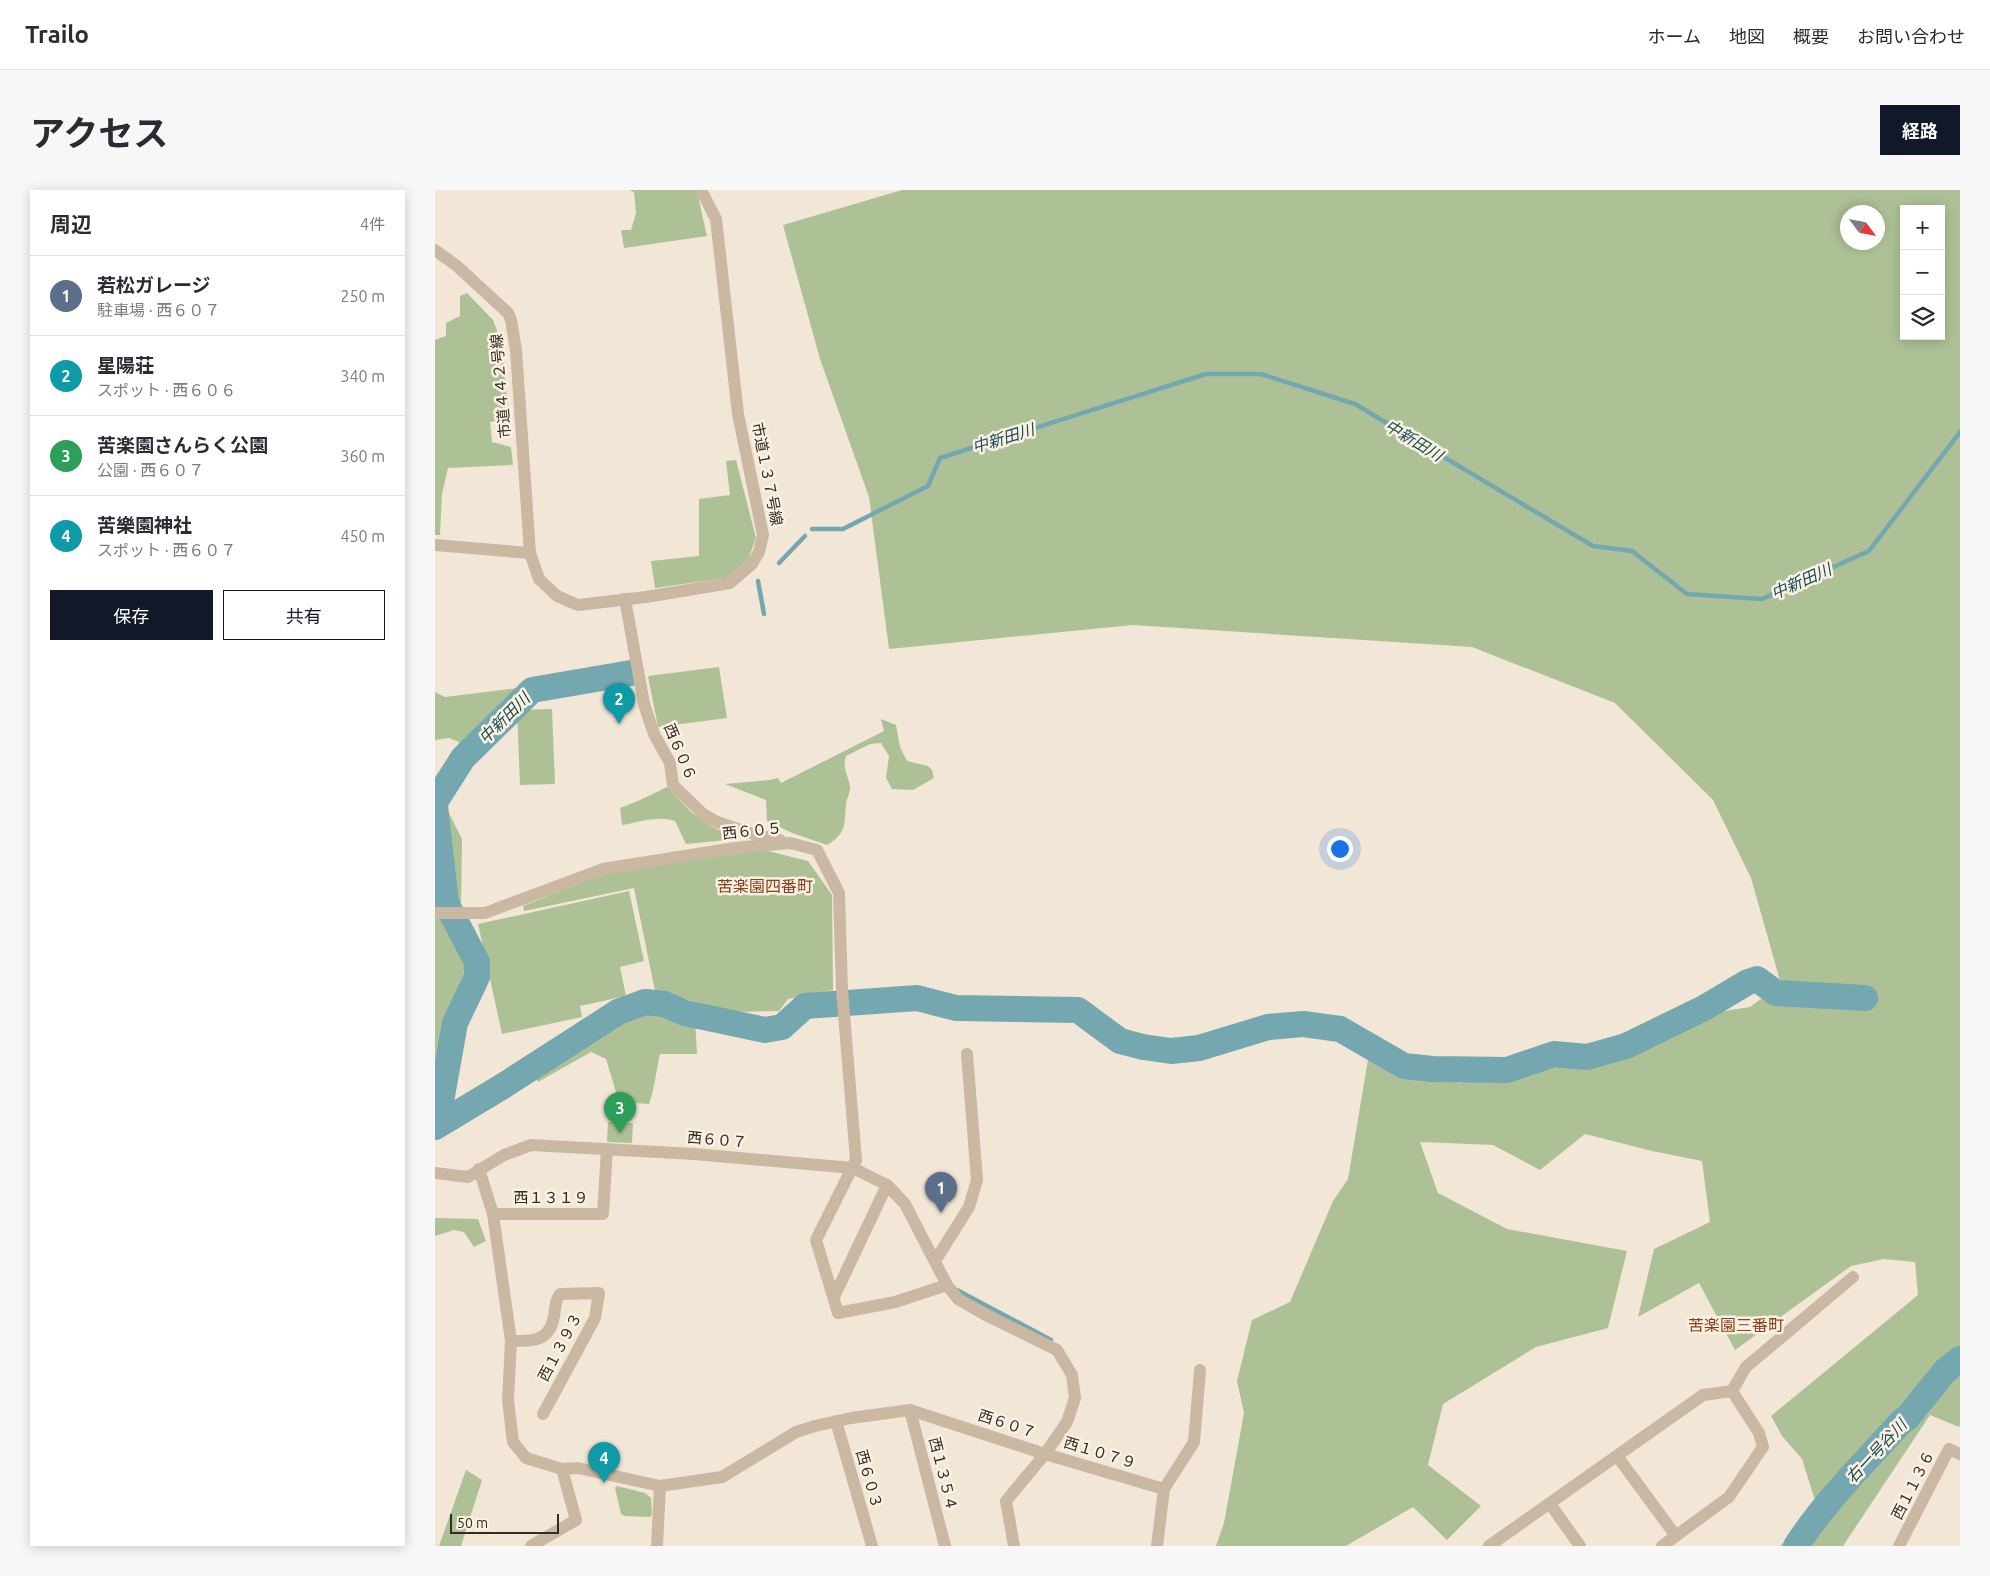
<!DOCTYPE html>
<html lang="ja">
<meta charset="utf-8">
<style>
body{margin:0;font-family:Ubuntu,"Noto Sans JP",sans-serif;background:#f7f7f7;color:#2b2b33}
.controls{position:absolute;right:15px;top:15px;display:grid;overflow:hidden;border-radius:0px;box-shadow:0 2px 12px #0003}
.controls button{width:45px;height:45px;display:grid;place-items:center;padding:0;border:0;border-bottom:1px solid #e1e1e2;background:#fff;color:#2b2b33;font:25px sans-serif}
.compass{position:absolute;left:1405px;top:15px;width:45px;height:45px;border-radius:50%;background:#fff;box-shadow:0 2px 12px #0003;rotate:122deg}
.scale{position:absolute;left:15px;bottom:12px;width:109px;box-sizing:border-box;padding-left:5px;border:2px solid #342b25;border-top:0;font-size:14px;line-height:18px;white-space:nowrap;color:#342b25;-webkit-text-stroke:4px #faf1e2;paint-order:stroke}
.you{position:absolute;left:904px;top:658px;width:18px;height:18px;margin:-12px;border:4px solid #fff;border-radius:50%;background:#1a73e8;box-shadow:0 0 0 8px #1a73e833}
.badge{display:grid;place-items:center;width:32px;height:32px;border-radius:50%;background:#111827;color:#fff;font-size:16px;font-weight:700}
.pin{position:absolute;translate:-50% -41px;filter:drop-shadow(0 1px 2px #0008)}
.pin::after{content:'';position:absolute;top:26px;width:18px;height:15px;background:inherit;clip-path:polygon(0 0,100% 0,50% 100%)}
.list{margin:0;padding:0;list-style:none}
h2{display:flex;justify-content:space-between;align-items:center;height:65px;margin:0;padding:0 20px;font-size:21px}
h2 small{font-size:16px;font-weight:400;color:#7c7c81}
.list li{display:grid;grid-template-columns:32px 1fr auto;gap:15px;align-items:center;box-sizing:border-box;height:80px;padding:0 20px;border-top:1px solid #e1e1e2}
.list b{display:block;font-size:19px;white-space:nowrap}
.list p{margin:0;font-size:16px;white-space:nowrap;color:#7c7c81}
.list em{font-size:16px;font-style:normal;color:#7c7c81}
.actions{display:flex;gap:10px;padding:15px 20px}
.actions a{flex:1;padding:11px 0;border:1px solid #111827;border-radius:0px;text-align:center;font-size:18px;color:#111827}
.actions .main{background:#111827;color:#fff}
.icon{flex:none;width:28px;height:28px;fill:none;stroke:currentColor;stroke-width:2;stroke-linecap:round;stroke-linejoin:round}
.map{position:relative;flex:none;width:1525px;height:1356px;overflow:hidden;border-radius:0px}
header{display:flex;align-items:center;gap:30px;box-sizing:border-box;height:70px;padding:0 25px;background:#fff;border-bottom:1px solid #e1e1e2}
header strong{font-size:24px}
nav{display:flex;gap:28px;margin-inline-start:auto;font-size:18px}
.intro{display:flex;align-items:center;justify-content:space-between;box-sizing:border-box;height:120px;padding:0 30px}
h1{margin:0;font-size:35px}
.button{padding:12px 22px;border-radius:0px;background:#111827;color:#fff;font-size:18px;font-weight:700}
main{display:flex;gap:30px;padding:0 30px}
aside{flex:1;background:#fff;border-radius:0px;box-shadow:0 2px 12px #0003}
.map>svg:first-child{display:block}
.green{fill:#aec196;fill-rule:evenodd}
.lines{fill:none;stroke-linecap:round;stroke-linejoin:round}
.stream{stroke:#74a7b0;stroke-width:4.5}
.river{stroke:#74a7b0;stroke-width:26}
.minor{stroke:#cab8a2;stroke-width:12}
.labels{text-anchor:middle;stroke-width:5;stroke-linejoin:round;paint-order:stroke}
.street-label{font-size:15px;fill:#342b25;stroke:#faf1e2}
.water-label{font-size:16px;font-style:italic;fill:#194c57;stroke:#faf1e2}
.neighbourhood-label{font-size:16px;fill:#863f1a;stroke:#faf1e2}
</style>
<header>
<strong>Trailo</strong>
<nav><a>ホーム</a><a>地図</a><a>概要</a><a>お問い合わせ</a></nav>
</header>
<div class="intro"><h1>アクセス</h1><a class="button">経路</a></div>
<main>
<aside>
<h2>周辺<small>4件</small></h2>
<ul class="list">
<li><span class="badge" style="background:#5c6f8a">1</span><div><b>若松ガレージ</b><p>駐車場 · 西６０７</p></div><em>250 m</em></li>
<li><span class="badge" style="background:#0f9aa8">2</span><div><b>星陽荘</b><p>スポット · 西６０６</p></div><em>340 m</em></li>
<li><span class="badge" style="background:#2e9e5b">3</span><div><b>苦楽園さんらく公園</b><p>公園 · 西６０７</p></div><em>360 m</em></li>
<li><span class="badge" style="background:#0f9aa8">4</span><div><b>苦樂園神社</b><p>スポット · 西６０７</p></div><em>450 m</em></li>
</ul>
<div class="actions"><a class="main">保存</a><a>共有</a></div>
</aside>
<div class="map">
<svg width="1525" height="1356" viewBox="0 0 1525 1356">
<rect width="100%" height="100%" fill="#f2e7d6"/>
<g class="green">
<polygon points="194,0 260,0 263,6 272,46 189,58 186,40 196,40 201,23 199,2"/>
<path d="M467,0H1525V1235L1524,1237L1495,1225L1408,1356H1345L1383,1320L1367,1269L1347,1246L1336,1226L1483,1105L1480,1072L1449,1069L1416,1076L1300,1160L1264,1093L1203,1127L1219,1059L1275,1032L1267,971L1217,961L1150,944L1105,980L1058,955L985,952L1003,1003L1072,1039L1192,1061L1173,1138L1101,1157L1008,1214L993,1275L1046,1316L1012,1350L978,1317L911,1356H781L789,1333L809,1223L802,1191L817,1130L855,1112L898,1011L913,989L934,863L1024,893L1106,866L1183,867L1231,830L1315,817L1346,794L1316,688L1278,610L1180,513L1037,457L698,435L454,459L434,307L385,169L348,35ZM1469,19H1506V146H1469ZM1412,22H1442V52H1412Z"/>
<polygon points="32,103 58,130 66,151 74,229 55,232 57,252 76,257 78,275 13,278 7,304 5,345 0,345 0,150 11,146 11,133 25,126 25,106"/>
<polygon points="301,270 321,348 313,370 297,387 220,398 216,371 264,366 264,309 295,305 291,271"/>
<polygon points="284,477 292,528 223,537 213,486"/>
<polygon points="92,497 20,571 24,552 14,548 0,550 0,502 10,507"/>
<polygon points="117,519 120,594 85,595 82,520"/>
<path d="M446,529L461,535L465,557L472,571L493,576L497,580L499,588L478,600L457,599L451,588L454,566L446,553L435,554L411,566C407,580 413,584 415,596C416,602 411,609 411,615C409,635 412,643 392,655L357,643L332,631L331,610L290,594L335,590L343,588L346,593L449,541Z"/>
<path d="M232,597L256,622L276,636L302,649L251,654L240,631C223,625 204,632 187,635L185,618L203,611Z"/>
<polygon points="0,600 4,603 27,649 26,716 40,740 20,884 0,905"/>
<polygon points="329,660 373,671 397,705 398,800 353,809 344,821 298,822 220,801 199,698 89,721 88,716 175,681"/>
<polygon points="194,701 209,771 185,777 191,806 145,816 147,827 67,844 43,734"/>
<path d="M208,818L260,830L262,864H225C221,881 220,897 214,914L184,912L171,869L156,862L103,892L99,883L177,830Z"/>
<polygon points="173,932 198,933 197,953 172,952"/>
<polygon points="0,1028 43,1029 51,1051 39,1057 29,1042 19,1040 0,1046"/>
<polygon points="31,1280 47,1290 26,1356 4,1356"/>
<polygon points="182,1296 210,1303 216,1308 217,1324 215,1327 189,1326 186,1324 180,1298"/>
</g>
<g class="lines">
<g class="stream">
<polyline points="377,339 408,339 493,296 505,268 771,184 826,184 920,214 1158,356 1197,361 1252,404 1327,409 1434,361 1525,242"/>
<polyline points="344,373 370,346"/>
<polyline points="323,391 329,424"/>
<polyline points="522,1100 616,1150"/>
</g>
<g class="river">
<polyline points="0,612 28,568 97,500 196,483"/>
<polyline points="0,616 11,713 42,772 42,787 20,833 7,906 0,916"/>
<polyline points="0,937 68,896 183,822 210,812 229,814 250,823 330,840 347,837 370,816 482,808 521,818 643,820 685,851 708,857 736,861 764,858 833,837 868,834 905,839 969,876 998,879 1072,880 1119,864 1152,867 1191,856 1269,818 1313,792 1322,789 1341,803 1430,808"/>
<path d="M1361,1356C1391,1310 1431,1271 1468,1230L1472,1228L1510,1181L1525,1169"/>
</g>
<g class="minor">
<polyline points="0,60 22,76 73,123 76,130 81,160 95,363"/>
<polyline points="0,355 95,363 104,389 122,406 143,415 211,407 295,393 317,374 324,362 328,345 303,224 281,29 266,0"/>
<polyline points="190,409 209,514 219,544 235,573 238,595 268,624 282,632 315,643 345,650"/>
<polyline points="0,723 50,723 168,679 300,658 355,653 382,660 404,703 407,800 421,970 381,1050 403,1123 460,1112 512,1095"/>
<polyline points="0,983 33,987 69,965 96,955 259,964 418,978 452,995 470,1014 512,1095 523,1109 549,1124 622,1160 637,1185 640,1208 632,1232 610,1264 475,1220 416,1228 380,1236 361,1242 287,1287 225,1296 143,1278 127,1279 91,1268 78,1252 73,1210 76,1151 58,1024 44,979"/>
<polyline points="58,1024 168,1024 172,959"/>
<polyline points="500,1071 534,1017 542,990 532,864"/>
<polyline points="399,1107 452,995"/>
<path d="M76,1151C97,1151 115,1152 119,1126C121,1117 119,1112 125,1104L164,1103L160,1128L108,1224"/>
<polyline points="1297,1201 1311,1177 1418,1087"/>
<polyline points="475,1220 510,1356"/>
<polyline points="401,1231 437,1356"/>
<polyline points="1182,1266 1241,1346"/>
<polyline points="729,1299 759,1252 765,1180"/>
<polyline points="1115,1314 1145,1356"/>
<polyline points="96,1356 141,1330 127,1279"/>
<polyline points="222,1356 225,1296"/>
<polyline points="579,1356 571,1311 610,1264 729,1299 722,1356"/>
<polyline points="1054,1356 1268,1205 1297,1201"/>
<polyline points="1227,1356 1294,1307 1328,1257 1324,1243 1297,1201"/>
<polyline points="1464,1356 1514,1259 1525,1264"/>
</g>
</g>
<g class="labels">
<g class="street-label">
<text transform="translate(66 196) rotate(-95)" y="5">市道４４２号線</text>
<text transform="translate(332 284) rotate(79)" y="5">市道１３７号線</text>
<text transform="translate(245 562) rotate(67)" y="5">西６０６</text>
<text transform="translate(317 641) rotate(-6)" y="5">西６０５</text>
<text transform="translate(282 950) rotate(5)" y="5">西６０７</text>
<text x="116" y="1013">西１３１９</text>
<text transform="translate(125 1157) rotate(-62)" y="5">西１３９３</text>
<text transform="translate(572 1234) rotate(18)" y="5">西６０７</text>
<text transform="translate(665 1263) rotate(17)" y="5">西１０７９</text>
<text transform="translate(508 1284) rotate(76)" y="5">西１３５４</text>
<text transform="translate(434 1289) rotate(74)" y="5">西６０３</text>
<text transform="translate(1478 1295) rotate(-63)" y="5">西１１３６</text>
</g>
<g class="water-label">
<text transform="translate(568 248) rotate(-17)" y="6">中新田川</text>
<text transform="translate(979 250) rotate(31)" y="6">中新田川</text>
<text transform="translate(1366 391) rotate(-24)" y="6">中新田川</text>
<text transform="translate(69 528) rotate(-45)" y="6">中新田川</text>
<text transform="translate(1441 1261) rotate(-47)" y="6">右一号谷川</text>
</g>
<g class="neighbourhood-label">
<text x="330" y="702">苦楽園四番町</text>
<text x="1301" y="1141">苦楽園三番町</text>
</g>
</g>
</svg>
<div class="controls">
<button>+</button>
<button>−</button>
<button><svg class="icon" aria-label="layers" viewBox="0 0 24 24"><path d="M12 4l9 5-9 5-9-5zM3 14l9 5 9-5"/></svg></button>
</div>
<svg class="compass" viewBox="-18 -18 36 36"><path d="M0-13l5 13h-10z" fill="#e53935"/><path d="M0 13l5-13h-10z" fill="#7c7c81"/></svg>
<div class="scale">50 m</div>
<div class="you"></div>
<div class="pin badge" style="left:506px;top:1023px;background:#5c6f8a">1</div>
<div class="pin badge" style="left:184px;top:534px;background:#0f9aa8">2</div>
<div class="pin badge" style="left:185px;top:943px;background:#2e9e5b">3</div>
<div class="pin badge" style="left:169px;top:1293px;background:#0f9aa8">4</div>
</div>
</main>
